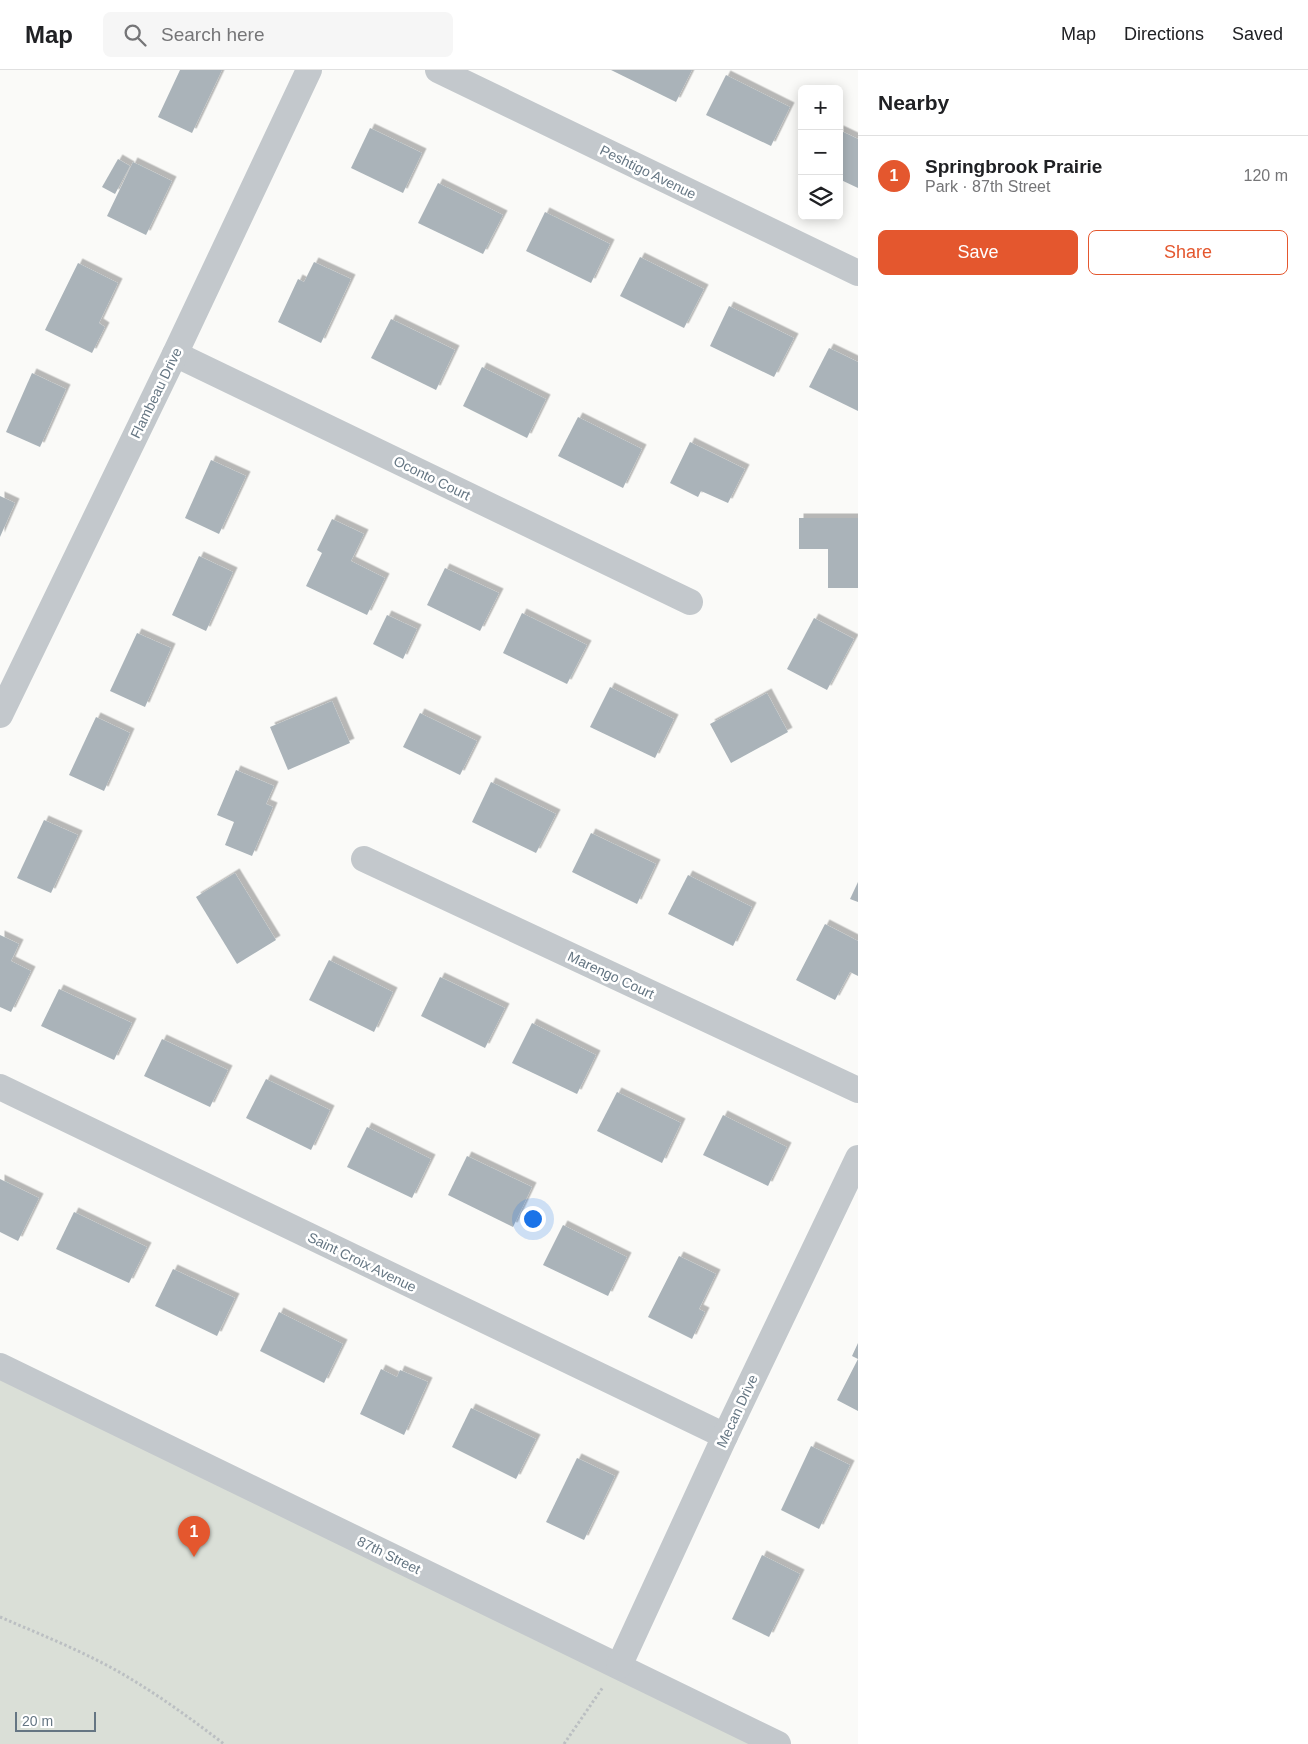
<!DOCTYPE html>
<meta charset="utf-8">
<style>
body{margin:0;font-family:Arial,sans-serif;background:#f6f6f6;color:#202124}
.controls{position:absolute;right:15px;top:15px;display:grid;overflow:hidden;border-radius:8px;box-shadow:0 2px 12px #0003}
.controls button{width:45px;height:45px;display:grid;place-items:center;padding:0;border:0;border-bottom:1px solid #e0e0e0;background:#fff;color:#202124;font:25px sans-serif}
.scale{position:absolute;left:15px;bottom:12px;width:81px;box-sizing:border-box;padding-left:5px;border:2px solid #657683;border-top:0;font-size:14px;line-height:18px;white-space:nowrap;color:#657683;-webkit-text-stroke:4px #fff;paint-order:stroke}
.you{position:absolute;left:532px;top:1148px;width:18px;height:18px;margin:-12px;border:4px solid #fff;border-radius:50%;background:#1a73e8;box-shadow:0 0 0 8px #1a73e833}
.badge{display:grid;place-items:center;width:32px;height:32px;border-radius:50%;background:#e4572e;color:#fff;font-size:16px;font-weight:700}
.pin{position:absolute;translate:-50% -41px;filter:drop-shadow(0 1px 2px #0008)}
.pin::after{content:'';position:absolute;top:26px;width:18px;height:15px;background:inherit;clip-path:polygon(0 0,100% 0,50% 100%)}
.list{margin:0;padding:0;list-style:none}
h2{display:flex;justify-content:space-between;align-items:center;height:65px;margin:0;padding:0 20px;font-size:21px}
h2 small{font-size:16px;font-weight:400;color:#757577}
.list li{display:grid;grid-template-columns:32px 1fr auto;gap:15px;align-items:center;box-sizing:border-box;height:80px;padding:0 20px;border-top:1px solid #e0e0e0}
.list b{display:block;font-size:19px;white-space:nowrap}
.list p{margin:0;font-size:16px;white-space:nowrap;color:#757577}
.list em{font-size:16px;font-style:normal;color:#757577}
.actions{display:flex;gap:10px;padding:15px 20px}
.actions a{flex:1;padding:11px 0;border:1px solid #e4572e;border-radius:8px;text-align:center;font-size:18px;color:#e4572e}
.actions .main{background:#e4572e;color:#fff}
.icon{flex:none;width:28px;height:28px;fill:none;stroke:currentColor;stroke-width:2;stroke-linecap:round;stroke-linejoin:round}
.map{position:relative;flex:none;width:858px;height:1674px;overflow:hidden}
header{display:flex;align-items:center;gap:30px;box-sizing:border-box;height:70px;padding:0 25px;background:#fff;border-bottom:1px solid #e0e0e0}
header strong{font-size:24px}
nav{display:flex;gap:28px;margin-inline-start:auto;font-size:18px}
.search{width:350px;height:45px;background:#f6f6f6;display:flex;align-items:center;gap:12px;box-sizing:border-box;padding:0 18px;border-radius:8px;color:#757577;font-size:19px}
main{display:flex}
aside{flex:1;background:#fff}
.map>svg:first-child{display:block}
.green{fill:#dadfd7}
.building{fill:#aab3b9;filter:url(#shadow)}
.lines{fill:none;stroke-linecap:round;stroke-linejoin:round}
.path{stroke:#bbbfc2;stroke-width:3;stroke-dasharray:2.5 2.5;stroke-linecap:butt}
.minor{stroke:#c3c8cc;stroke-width:26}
.labels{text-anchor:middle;stroke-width:5;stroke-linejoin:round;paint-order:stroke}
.street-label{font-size:14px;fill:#657683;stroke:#fff}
</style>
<header>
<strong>Map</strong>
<div class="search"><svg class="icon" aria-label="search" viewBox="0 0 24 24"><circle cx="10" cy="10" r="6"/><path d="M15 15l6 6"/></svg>Search here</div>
<nav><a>Map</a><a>Directions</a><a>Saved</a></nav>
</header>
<main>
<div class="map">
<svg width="858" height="1674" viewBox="0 0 858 1674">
<defs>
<filter id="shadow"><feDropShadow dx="4.5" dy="-4.5" stdDeviation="0" flood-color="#0004"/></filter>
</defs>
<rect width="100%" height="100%" fill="#fafaf8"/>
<polygon class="green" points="0,1300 774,1674 0,1674"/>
<g class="building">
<polygon points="180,0 222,0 192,63 158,47"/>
<polygon points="611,0 692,0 676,32"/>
<polygon points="726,5 790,37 771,76 706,45"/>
<polygon points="370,58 422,83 403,123 351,98"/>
<polygon points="839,60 858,69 858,118 839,109"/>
<polygon points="118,89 130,96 115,124 102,117"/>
<polygon points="133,92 172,111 146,165 107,146"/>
<polygon points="438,113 503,145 483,184 418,153"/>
<polygon points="545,142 610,174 591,213 526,181"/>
<polygon points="640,187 704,219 684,258 620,226"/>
<polygon points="314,192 351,209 321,273 278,252 298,209 304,212"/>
<polygon points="78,193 118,213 99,253 105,257 92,283 45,260"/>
<polygon points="729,236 794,268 774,307 710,276"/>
<polygon points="391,249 455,280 436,320 371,288"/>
<polygon points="829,278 858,292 858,341 809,317"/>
<polygon points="482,297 546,329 527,368 463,336"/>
<polygon points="32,303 66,319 40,377 6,362"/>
<polygon points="578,347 642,379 623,418 558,386"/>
<polygon points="690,372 745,399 728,433 701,421 698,427 670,413"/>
<polygon points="211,390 246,406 219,464 185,448"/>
<polygon points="0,426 15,433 0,467"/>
<polygon points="799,448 858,448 858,518 828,518 828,479 799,479"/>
<polygon points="332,449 364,464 351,491 385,508 367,545 306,516 322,483 317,480"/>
<polygon points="199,486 233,502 206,561 172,545"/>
<polygon points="445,498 499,523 480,561 427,535"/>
<polygon points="522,543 587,575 567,614 503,583"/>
<polygon points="387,545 417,559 403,589 373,574"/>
<polygon points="814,548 854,569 827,620 787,599"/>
<polygon points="137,563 171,578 145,637 110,621"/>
<polygon points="610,617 674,649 655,688 590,657"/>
<polygon points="767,623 788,662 731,693 710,654"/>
<polygon points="332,631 350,673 288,700 270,657"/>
<polygon points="420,643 477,671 460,705 403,677"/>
<polygon points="96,647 130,663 104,721 69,705"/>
<polygon points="236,700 274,716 266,734 273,737 252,786 225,775 234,752 217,745"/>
<polygon points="491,712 556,744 536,783 472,752"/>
<polygon points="44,750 78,765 51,823 17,808"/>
<polygon points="591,763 656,794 637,834 572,802"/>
<polygon points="235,803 276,870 237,894 196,827"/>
<polygon points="688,805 752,837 733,876 668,844"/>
<polygon points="858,812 858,832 850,829"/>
<polygon points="825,854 858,871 858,906 850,902 835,930 796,910"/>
<polygon points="0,865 19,874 11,891 31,901 11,942 0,937"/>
<polygon points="329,890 393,922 374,962 309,930"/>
<polygon points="440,907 505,938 485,978 421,946"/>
<polygon points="59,919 132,953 114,990 41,956"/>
<polygon points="532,953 596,985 577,1024 512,993"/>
<polygon points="162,969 228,1000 210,1037 144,1006"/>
<polygon points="266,1009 330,1040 311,1080 246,1048"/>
<polygon points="617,1022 681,1053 662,1093 597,1061"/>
<polygon points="723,1045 787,1077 768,1116 703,1085"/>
<polygon points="367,1057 431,1089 412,1128 347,1097"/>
<polygon points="467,1086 532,1117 513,1157 448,1125"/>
<polygon points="0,1109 39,1128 18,1171 0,1162"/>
<polygon points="74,1142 147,1177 129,1213 56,1179"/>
<polygon points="563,1155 627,1187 608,1226 543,1195"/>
<polygon points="679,1186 716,1204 699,1239 705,1242 692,1269 648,1247"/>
<polygon points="173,1199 235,1228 217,1266 155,1236"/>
<polygon points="279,1242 343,1274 324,1313 260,1281"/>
<polygon points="858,1273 858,1341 837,1330 858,1289 852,1286"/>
<polygon points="381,1299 397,1307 400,1300 428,1312 404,1365 360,1344"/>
<polygon points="471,1338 536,1369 516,1409 452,1377"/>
<polygon points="811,1376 850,1395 819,1459 781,1440"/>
<polygon points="577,1388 615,1406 584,1470 546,1452"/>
<polygon points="762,1485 800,1504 769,1567 732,1549"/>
</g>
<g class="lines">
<g class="path">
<path d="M0,1547C44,1566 90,1584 131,1609C164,1629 194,1651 224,1674"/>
<polyline points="564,1674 603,1617"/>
</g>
<g class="minor">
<polyline points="438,0 858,203"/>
<polyline points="175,284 690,532"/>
<polyline points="0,645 175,284 309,0"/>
<polyline points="364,789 858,1020"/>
<polyline points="0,1017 725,1366"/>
<polyline points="0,1296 778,1674"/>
<polyline points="619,1596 725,1366 858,1088"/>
</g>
</g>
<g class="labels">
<g class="street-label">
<text transform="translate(648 102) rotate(26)" y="5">Peshtigo Avenue</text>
<text transform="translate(156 323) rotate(-64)" y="5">Flambeau Drive</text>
<text transform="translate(432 408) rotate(26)" y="5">Oconto Court</text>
<text transform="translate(611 905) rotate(25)" y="5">Marengo Court</text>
<text transform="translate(362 1192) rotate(26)" y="5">Saint Croix Avenue</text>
<text transform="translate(737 1341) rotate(-65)" y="5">Mecan Drive</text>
<text transform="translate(389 1485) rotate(26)" y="5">87th Street</text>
</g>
</g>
</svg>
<div class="controls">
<button>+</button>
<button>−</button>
<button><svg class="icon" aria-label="layers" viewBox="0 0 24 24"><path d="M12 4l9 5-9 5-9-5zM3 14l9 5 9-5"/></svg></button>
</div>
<div class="scale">20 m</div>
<div class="you"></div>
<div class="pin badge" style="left:194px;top:1487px">1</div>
</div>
<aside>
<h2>Nearby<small></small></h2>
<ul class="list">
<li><span class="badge">1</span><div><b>Springbrook Prairie</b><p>Park · 87th Street</p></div><em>120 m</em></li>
</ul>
<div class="actions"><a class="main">Save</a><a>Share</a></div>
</aside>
</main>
